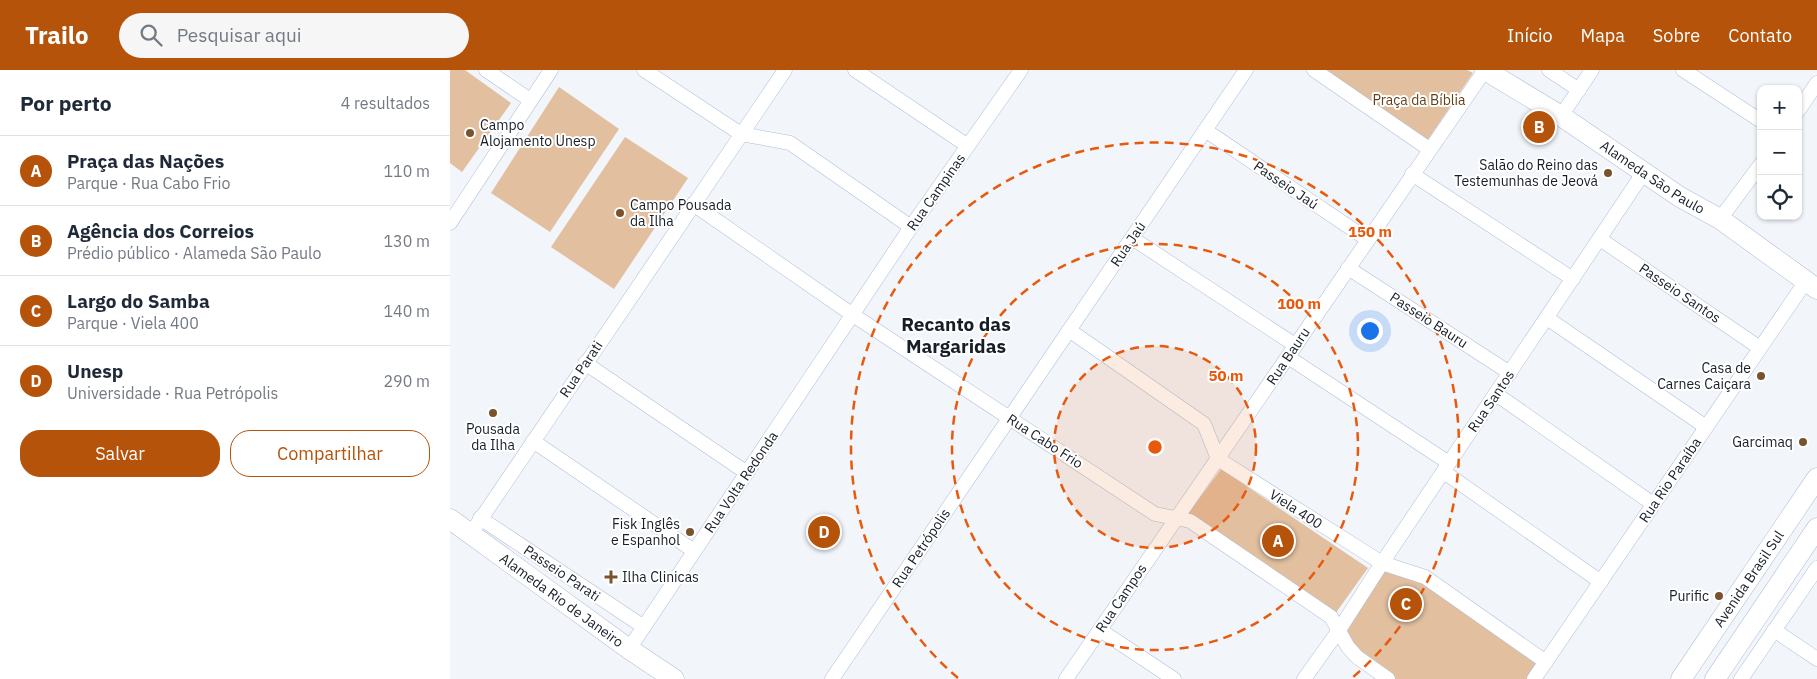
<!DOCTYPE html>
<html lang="pt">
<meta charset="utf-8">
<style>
body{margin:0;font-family:"IBM Plex Sans",sans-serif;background:#f6f6f7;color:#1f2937}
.controls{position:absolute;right:15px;top:15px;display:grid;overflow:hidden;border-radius:10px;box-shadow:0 1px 4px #0004}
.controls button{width:45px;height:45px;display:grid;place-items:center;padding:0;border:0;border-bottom:1px solid #e0e1e3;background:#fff;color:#1f2937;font:25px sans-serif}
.you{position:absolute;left:919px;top:260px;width:18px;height:18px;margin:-12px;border:4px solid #fff;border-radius:50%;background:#1a73e8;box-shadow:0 0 0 8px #1a73e833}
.badge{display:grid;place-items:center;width:32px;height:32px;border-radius:50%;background:#b45309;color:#fff;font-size:16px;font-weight:700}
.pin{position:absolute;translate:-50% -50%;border:2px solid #fff;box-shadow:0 1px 5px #0006}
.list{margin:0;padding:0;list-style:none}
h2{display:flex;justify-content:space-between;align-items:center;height:65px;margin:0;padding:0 20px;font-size:21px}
h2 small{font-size:16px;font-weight:400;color:#747a83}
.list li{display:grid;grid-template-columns:32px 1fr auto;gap:15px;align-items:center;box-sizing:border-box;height:70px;padding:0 20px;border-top:1px solid #e0e1e3}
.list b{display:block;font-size:19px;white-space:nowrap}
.list p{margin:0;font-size:16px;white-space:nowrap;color:#747a83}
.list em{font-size:16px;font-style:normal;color:#747a83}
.actions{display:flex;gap:10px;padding:15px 20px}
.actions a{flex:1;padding:11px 0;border:1px solid #b45309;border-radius:20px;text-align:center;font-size:18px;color:#b45309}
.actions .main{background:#b45309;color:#fff}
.icon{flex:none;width:28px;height:28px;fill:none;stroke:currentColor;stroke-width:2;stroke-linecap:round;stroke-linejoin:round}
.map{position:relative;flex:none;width:1367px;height:609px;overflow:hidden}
header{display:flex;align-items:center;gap:30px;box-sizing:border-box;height:70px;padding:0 25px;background:#b45309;color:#fff}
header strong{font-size:24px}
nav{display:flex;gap:28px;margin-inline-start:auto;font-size:18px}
.search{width:350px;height:45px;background:#f6f6f7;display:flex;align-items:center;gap:12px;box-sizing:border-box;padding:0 18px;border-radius:28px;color:#747a83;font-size:19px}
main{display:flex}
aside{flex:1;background:#fff}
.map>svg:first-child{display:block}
.green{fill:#e1bf9f}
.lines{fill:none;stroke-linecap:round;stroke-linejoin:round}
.street-casing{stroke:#aebfd9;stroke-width:15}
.secondary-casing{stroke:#aebfd9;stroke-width:21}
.street{stroke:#fff;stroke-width:14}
.secondary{stroke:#fff;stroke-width:20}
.ring{fill:none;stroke:#e8590c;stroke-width:2.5;stroke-dasharray:9 6}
.poi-dot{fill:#78532e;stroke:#fff;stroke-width:2}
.labels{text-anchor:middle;stroke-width:4;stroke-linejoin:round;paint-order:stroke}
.park-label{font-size:14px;fill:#643f15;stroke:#fff}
.poi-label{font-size:14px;fill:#171e27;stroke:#fff;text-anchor:end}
.street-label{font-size:14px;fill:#171e27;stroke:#fff}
.district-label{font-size:19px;font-weight:bold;fill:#171e27;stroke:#fff}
.centre{fill:#e8590c;stroke:#fff;stroke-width:2.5}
.ring-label{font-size:15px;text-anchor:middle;font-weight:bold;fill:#e8590c;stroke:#fff;stroke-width:4;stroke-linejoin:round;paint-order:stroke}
</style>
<header>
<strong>Trailo</strong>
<div class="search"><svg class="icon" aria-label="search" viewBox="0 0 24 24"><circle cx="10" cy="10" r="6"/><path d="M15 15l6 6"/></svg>Pesquisar aqui</div>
<nav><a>Início</a><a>Mapa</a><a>Sobre</a><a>Contato</a></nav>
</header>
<main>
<aside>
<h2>Por perto<small>4 resultados</small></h2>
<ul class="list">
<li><span class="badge">A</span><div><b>Praça das Nações</b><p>Parque · Rua Cabo Frio</p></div><em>110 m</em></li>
<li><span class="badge">B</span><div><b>Agência dos Correios</b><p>Prédio público · Alameda São Paulo</p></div><em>130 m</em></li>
<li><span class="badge">C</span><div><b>Largo do Samba</b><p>Parque · Viela 400</p></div><em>140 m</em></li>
<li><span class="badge">D</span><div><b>Unesp</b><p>Universidade · Rua Petrópolis</p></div><em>290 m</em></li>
</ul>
<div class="actions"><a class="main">Salvar</a><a>Compartilhar</a></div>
</aside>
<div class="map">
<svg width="1367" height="609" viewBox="0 0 1367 609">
<rect width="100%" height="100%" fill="#f2f5fa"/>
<g class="green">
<polygon points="0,0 15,0 61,33 12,102 0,93"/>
<polygon points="871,0 1017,0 1023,3 977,71"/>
<polygon points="109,17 169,59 100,162 41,123"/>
<polygon points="175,67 238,108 164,219 101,177"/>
<polygon points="771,399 918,498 885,544 738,444"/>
<polygon points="932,500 971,511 1088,595 1079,609 941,609 910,588 895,557"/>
</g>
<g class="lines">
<g class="street-casing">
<g id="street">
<polyline points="36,0 80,30"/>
<polyline points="194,0 291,64 340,73 461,157"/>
<polyline points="405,0 518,76"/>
<polyline points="864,0 979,79"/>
<polyline points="1099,0 1129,20"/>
<polyline points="1233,0 1311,51"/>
<polyline points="1348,41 1367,13"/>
<polyline points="1111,46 1142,0"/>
<polyline points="755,60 917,169"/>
<polyline points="962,104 1123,209"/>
<polyline points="243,134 403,245 705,444 740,451 881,547 898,577 907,587 938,609"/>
<polyline points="1270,149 1311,94"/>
<polyline points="0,153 101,0"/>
<polyline points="682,168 845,275"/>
<polyline points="1150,169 1310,278"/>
<polyline points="898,198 1060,303"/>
<polyline points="1097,248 1256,357"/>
<polyline points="619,260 754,354 768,389 932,493 975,507 1096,592"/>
<polyline points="838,287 999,393"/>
<polyline points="135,293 297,403"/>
<polyline points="1046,324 1203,434"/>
<polyline points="83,371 244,481"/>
<polyline points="994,402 1151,512"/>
<polyline points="30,448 194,557"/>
<polyline points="20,465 335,0"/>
<polyline points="650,560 724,609"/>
<polyline points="1324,560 1367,589"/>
<polyline points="179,579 461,157 571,0"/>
<polyline points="382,609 796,0"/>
<polyline points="616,609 1035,0"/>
<polyline points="854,609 889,560 932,493 1194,102"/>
<polyline points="1084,609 1356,211"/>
<polyline points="1291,609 1367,498"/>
</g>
</g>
<g class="secondary-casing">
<g id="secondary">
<path id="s1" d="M1035,0L1111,46L1230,127L1270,149L1367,219"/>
<path id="s2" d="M0,449L179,579L224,609"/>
<path id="s3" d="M1231,609L1367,408"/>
<polyline points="1265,609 1367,458"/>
</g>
</g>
<use href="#street" class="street"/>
<use href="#secondary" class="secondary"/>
</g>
<circle cx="705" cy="377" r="101" fill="#e8590c" fill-opacity=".12"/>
<g class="ring">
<circle cx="705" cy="377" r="101"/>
<circle cx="705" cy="377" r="203"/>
<path d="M508 608A304 304 0 1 1 902 608"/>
</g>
<g class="poi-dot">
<circle cx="20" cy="63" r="5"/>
<circle cx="1158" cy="103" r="5"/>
<circle cx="170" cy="143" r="5"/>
<circle cx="1311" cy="306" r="5"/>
<circle cx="43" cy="343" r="5"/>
<circle cx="1353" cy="372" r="5"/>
<circle cx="240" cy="462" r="5"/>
<path d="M158.5 499.5h5v5h5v5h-5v5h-5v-5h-5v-5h5z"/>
<circle cx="1269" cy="526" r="5"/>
</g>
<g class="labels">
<g class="park-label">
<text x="969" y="35">Praça da Bíblia</text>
</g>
<g class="poi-label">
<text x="30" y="60" text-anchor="start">Campo<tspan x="30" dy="16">Alojamento Unesp</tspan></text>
<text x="1148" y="100">Salão do Reino das<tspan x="1148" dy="16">Testemunhas de Jeová</tspan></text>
<text x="180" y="140" text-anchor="start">Campo Pousada<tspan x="180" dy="16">da Ilha</tspan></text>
<text x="1301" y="303">Casa de<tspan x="1301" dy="16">Carnes Caiçara</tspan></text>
<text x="43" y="364" text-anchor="middle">Pousada<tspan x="43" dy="16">da Ilha</tspan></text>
<text x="1343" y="377">Garcimaq</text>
<text x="230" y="459">Fisk Inglês<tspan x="230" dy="16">e Espanhol</tspan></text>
<text x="172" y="512" text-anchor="start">Ilha Clinicas</text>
<text x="1259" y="531">Purific</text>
</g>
<g class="street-label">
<text dy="5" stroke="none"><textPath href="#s1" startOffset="199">Alameda São Paulo</textPath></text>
<text transform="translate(836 115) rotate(34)" y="5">Passeio Jaú</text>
<text transform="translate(486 122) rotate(-55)" y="5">Rua Campinas</text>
<text transform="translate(678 174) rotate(-56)" y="5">Rua Jaú</text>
<text transform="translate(1230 223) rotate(34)" y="5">Passeio Santos</text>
<text transform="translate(979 250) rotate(33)" y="5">Passeio Bauru</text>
<text transform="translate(838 286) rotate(-56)" y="5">Rua Bauru</text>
<text transform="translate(131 299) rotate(-56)" y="5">Rua Parati</text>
<text transform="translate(1041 331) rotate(-56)" y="5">Rua Santos</text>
<text transform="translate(595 371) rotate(33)" y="5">Rua Cabo Frio</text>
<text transform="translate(1220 410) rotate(-56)" y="5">Rua Rio Paraíba</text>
<text transform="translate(291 412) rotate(-56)" y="5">Rua Volta Redonda</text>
<text transform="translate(846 439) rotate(33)" y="5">Viela 400</text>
<text transform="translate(471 478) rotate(-56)" y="5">Rua Petrópolis</text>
<text transform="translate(112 503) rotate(34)" y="5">Passeio Parati</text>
<text dy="5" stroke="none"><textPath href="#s3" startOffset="121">Avenida Brasil Sul</textPath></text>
<text transform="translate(671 528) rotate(-56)" y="5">Rua Campos</text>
<text dy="5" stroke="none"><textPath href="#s2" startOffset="138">Alameda Rio de Janeiro</textPath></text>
</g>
<g class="district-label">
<text x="506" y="261">Recanto das<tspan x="506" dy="22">Margaridas</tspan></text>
</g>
</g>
<circle cx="705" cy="377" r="8" class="centre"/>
<g class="ring-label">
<text x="920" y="167">150 m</text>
<text x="849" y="239">100 m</text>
<text x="776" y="311">50 m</text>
</g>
</svg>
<div class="controls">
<button>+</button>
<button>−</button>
<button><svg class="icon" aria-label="locate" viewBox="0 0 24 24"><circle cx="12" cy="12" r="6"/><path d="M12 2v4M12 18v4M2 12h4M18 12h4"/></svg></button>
</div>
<div class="you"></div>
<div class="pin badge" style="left:828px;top:471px">A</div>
<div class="pin badge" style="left:1089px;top:57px">B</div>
<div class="pin badge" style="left:956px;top:534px">C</div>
<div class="pin badge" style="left:374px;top:462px">D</div>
</div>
</main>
